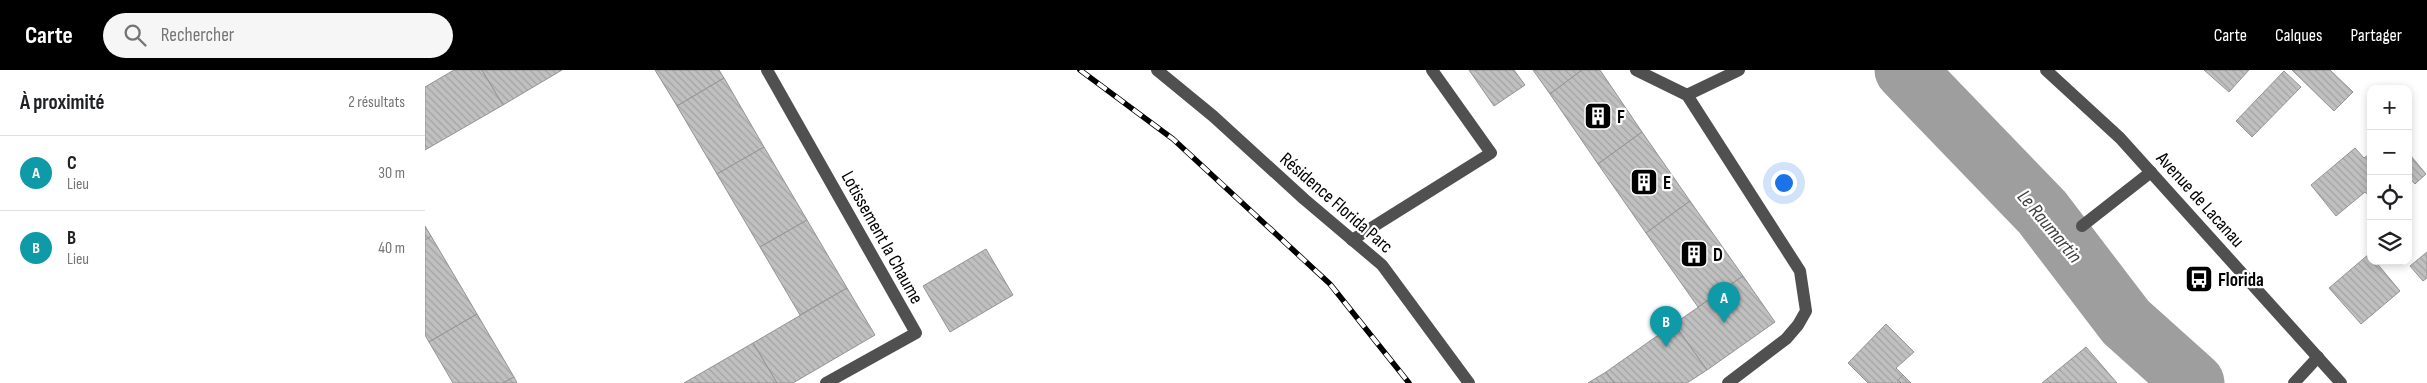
<!DOCTYPE html>
<html lang="fr">
<meta charset="utf-8">
<style>
body{margin:0;font-family:"Sofia Sans Condensed",sans-serif;background:#f6f6f6;color:#202124}
.controls{position:absolute;right:15px;top:15px;display:grid;overflow:hidden;border-radius:10px;box-shadow:0 2px 8px #0003}
.controls button{width:45px;height:45px;display:grid;place-items:center;padding:0;border:0;border-bottom:1px solid #e0e0e0;background:#fff;color:#202124;font:25px sans-serif}
.you{position:absolute;left:1358px;top:112px;width:18px;height:18px;margin:-12px;border:4px solid #fff;border-radius:50%;background:#1a73e8;box-shadow:0 0 0 8px #1a73e833}
.badge{display:grid;place-items:center;width:32px;height:32px;border-radius:50%;background:#000;color:#fff;font-size:16px;font-weight:700}
.pin{position:absolute;translate:-50% -41px;filter:drop-shadow(0 1px 2px #0008)}
.pin::after{content:'';position:absolute;top:26px;width:18px;height:15px;background:inherit;clip-path:polygon(0 0,100% 0,50% 100%)}
.list{margin:0;padding:0;list-style:none}
h2{display:flex;justify-content:space-between;align-items:center;height:65px;margin:0;padding:0 20px;font-size:21px}
h2 small{font-size:16px;font-weight:400;color:#757577}
.list li{display:grid;grid-template-columns:32px 1fr auto;gap:15px;align-items:center;box-sizing:border-box;height:75px;padding:0 20px;border-top:1px solid #e0e0e0}
.list b{display:block;font-size:19px;white-space:nowrap}
.list p{margin:0;font-size:16px;white-space:nowrap;color:#757577}
.list em{font-size:16px;font-style:normal;color:#757577}
.icon{flex:none;width:28px;height:28px;fill:none;stroke:currentColor;stroke-width:2;stroke-linecap:round;stroke-linejoin:round}
.map{position:relative;flex:none;width:2002px;height:313px;overflow:hidden}
header{display:flex;align-items:center;gap:30px;box-sizing:border-box;height:70px;padding:0 25px;background:#000;color:#fff}
header strong{font-size:24px}
nav{display:flex;gap:28px;margin-inline-start:auto;font-size:18px}
.search{width:350px;height:45px;background:#f6f6f6;display:flex;align-items:center;gap:12px;box-sizing:border-box;padding:0 18px;border-radius:28px;color:#757577;font-size:19px}
main{display:flex}
aside{flex:1;background:#fff}
.map>svg:first-child{display:block}
.lines{fill:none;stroke-linecap:round;stroke-linejoin:round}
.river{stroke:#9e9e9e;stroke-width:61}
.building{fill:url(#building-back-hatch);stroke:#949494}
.minor{stroke:#505050;stroke-width:12}
.rail-casing{stroke:#000;stroke-width:5.5}
.rail{stroke:#fff;stroke-width:4;stroke-dasharray:11;stroke-linecap:butt}
.labels{text-anchor:middle;stroke-width:4.5;stroke-linejoin:round;paint-order:stroke}
.poi-label{font-size:19px;font-weight:bold;fill:#000;stroke:#fff;text-anchor:start}
.street-label{font-size:19px;fill:#000;stroke:#fff}
.water-label{font-size:20px;font-style:italic;fill:#3f3f3f;stroke:#fff}
</style>
<header>
<strong>Carte</strong>
<div class="search"><svg class="icon" aria-label="search" viewBox="0 0 24 24"><circle cx="10" cy="10" r="6"/><path d="M15 15l6 6"/></svg>Rechercher</div>
<nav><a>Carte</a><a>Calques</a><a>Partager</a></nav>
</header>
<main>
<aside>
<h2>À proximité<small>2 résultats</small></h2>
<ul class="list">
<li><span class="badge" style="background:#0f9aa8">A</span><div><b>C</b><p>Lieu</p></div><em>30 m</em></li>
<li><span class="badge" style="background:#0f9aa8">B</span><div><b>B</b><p>Lieu</p></div><em>40 m</em></li>
</ul>
</aside>
<div class="map">
<svg width="2002" height="313" viewBox="0 0 2002 313">
<defs>
<pattern id="building-back-hatch" width="6" height="6" patternUnits="userSpaceOnUse" patternTransform="scale(1.25)"><rect width="6" height="6" fill="#c0c0c0"/><path d="M-1 5l2 2M0 0l6 6M5-1l2 2" fill="none" stroke="#a3a3a3"/></pattern>
</defs>
<rect width="100%" height="100%" fill="#fff"/>
<g class="lines">
<polyline class="river" points="1480,0 1617,142 1701,252 1769,313"/>
</g>
<g class="building">
<polygon points="29,0 57,0 78,35 0,80 0,17"/>
<polygon points="57,0 137,0 78,35"/>
<polygon points="230,0 294,0 299,8 252,36"/>
<polygon points="1044,0 1089,0 1100,15 1069,36"/>
<polygon points="1108,0 1157,0 1125,24"/>
<polygon points="1157,0 1175,0 1217,62 1173,94 1125,24"/>
<polygon points="1779,0 1824,0 1804,22"/>
<polygon points="1867,0 1905,0 1928,22 1909,41"/>
<polygon points="1859,1 1876,17 1827,67 1811,51"/>
<polygon points="299,8 339,77 292,104 252,36"/>
<polygon points="1217,62 1265,131 1221,163 1173,94"/>
<polygon points="339,77 382,150 335,177 292,104"/>
<polygon points="1930,78 1939,88 1946,83 1946,121 1942,124 1940,122 1911,146 1886,115"/>
<polygon points="1986,86 2001,104 1990,114 1983,106 1983,88"/>
<polygon points="1265,131 1318,206 1273,237 1221,163"/>
<polygon points="382,150 422,218 375,245 335,177"/>
<polygon points="0,156 6,166 0,170"/>
<polygon points="6,166 52,244 4,272 0,265 0,170"/>
<polygon points="561,179 588,225 525,262 498,216"/>
<polygon points="2002,182 2002,208 1998,211 1985,196"/>
<polygon points="1944,184 1946,191 1950,191 1975,221 1936,254 1904,218"/>
<polygon points="1318,206 1350,252 1282,300 1249,254"/>
<polygon points="422,218 450,265 368,313 352,313 328,273"/>
<polygon points="52,244 89,307 78,313 28,313 4,272"/>
<polygon points="1249,254 1282,300 1262,313 1189,313 1181,302"/>
<polygon points="1461,254 1489,282 1471,298 1478,305 1473,310 1476,313 1443,313 1423,293"/>
<polygon points="328,273 352,313 259,313"/>
<polygon points="1661,277 1692,313 1617,313"/>
<polygon points="1181,302 1189,313 1163,313"/>
<polygon points="1478,305 1486,313 1476,313 1473,310"/>
<polygon points="89,307 92,313 78,313"/>
</g>
<g class="lines">
<g class="minor">
<polyline points="342,0 491,263 401,313"/>
<polyline points="732,0 788,46 879,129 957,195 1044,313"/>
<polyline points="1211,0 1262,25 1375,201 1381,241 1373,255 1361,269 1303,313"/>
<polyline points="1621,0 1695,68 1916,313"/>
<polyline points="1262,25 1314,0"/>
<polyline points="1657,156 1726,102"/>
<polyline points="927,170 1066,83 1007,0"/>
<polyline points="1869,313 1893,287"/>
</g>
<g class="rail-casing">
<polyline id="rail" points="655,0 748,69 905,214 984,313"/>
</g>
<use href="#rail" class="rail"/>
</g>
<defs>
<g id="building-square" transform="scale(1.4375)"><rect x="-9" y="-9" width="18" height="18" rx="4" fill="#000" stroke="#fff"/><path d="M-4-6H4V6H1V3H-1V6H-4ZM-2.5-4.3h1.7v1.8h-1.7ZM.8-4.3h1.7v1.8H.8ZM-2.5-1h1.7V.8h-1.7ZM.8-1h1.7V.8H.8Z" fill="#fff"/></g>
<g id="bus-square" transform="scale(1.4375)"><rect x="-9" y="-9" width="18" height="18" rx="4" fill="#000" stroke="#fff"/><path d="M-5-6H5V4H4V6H2V4H-2V6H-4V4H-5ZM-3.5-4V0h7V-4ZM-3.5 1.2v1.5H-2V1.2ZM2 1.2v1.5H3.5V1.2Z" fill="#fff"/></g>
</defs>
<g fill-rule="evenodd">
<use href="#building-square" x="1173" y="46"/>
<use href="#building-square" x="1219" y="112"/>
<use href="#building-square" x="1269" y="184"/>
<use href="#bus-square" x="1774" y="209"/>
</g>
<g class="labels">
<g class="poi-label">
<text x="1192" y="53">F</text>
<text x="1238" y="119">E</text>
<text x="1288" y="191">D</text>
<text x="1793" y="216">Florida</text>
</g>
<g class="street-label">
<text transform="translate(1776 129) rotate(48)" y="7">Avenue de Lacanau</text>
<text transform="translate(912 132) rotate(41)" y="7">Résidence Florida Parc</text>
<text transform="translate(458 167) rotate(61)" y="7">Lotissement la Chaume</text>
</g>
<g class="water-label">
<text transform="translate(1625 156) rotate(50)" y="7">Le Raumartin</text>
</g>
</g>
</svg>
<div class="controls">
<button>+</button>
<button>−</button>
<button><svg class="icon" aria-label="locate" viewBox="0 0 24 24"><circle cx="12" cy="12" r="6"/><path d="M12 2v4M12 18v4M2 12h4M18 12h4"/></svg></button>
<button><svg class="icon" aria-label="layers" viewBox="0 0 24 24"><path d="M12 4l9 5-9 5-9-5zM3 14l9 5 9-5"/></svg></button>
</div>
<div class="you"></div>
<div class="pin badge" style="left:1299px;top:253px;background:#0f9aa8">A</div>
<div class="pin badge" style="left:1241px;top:277px;background:#0f9aa8">B</div>
</div>
</main>
